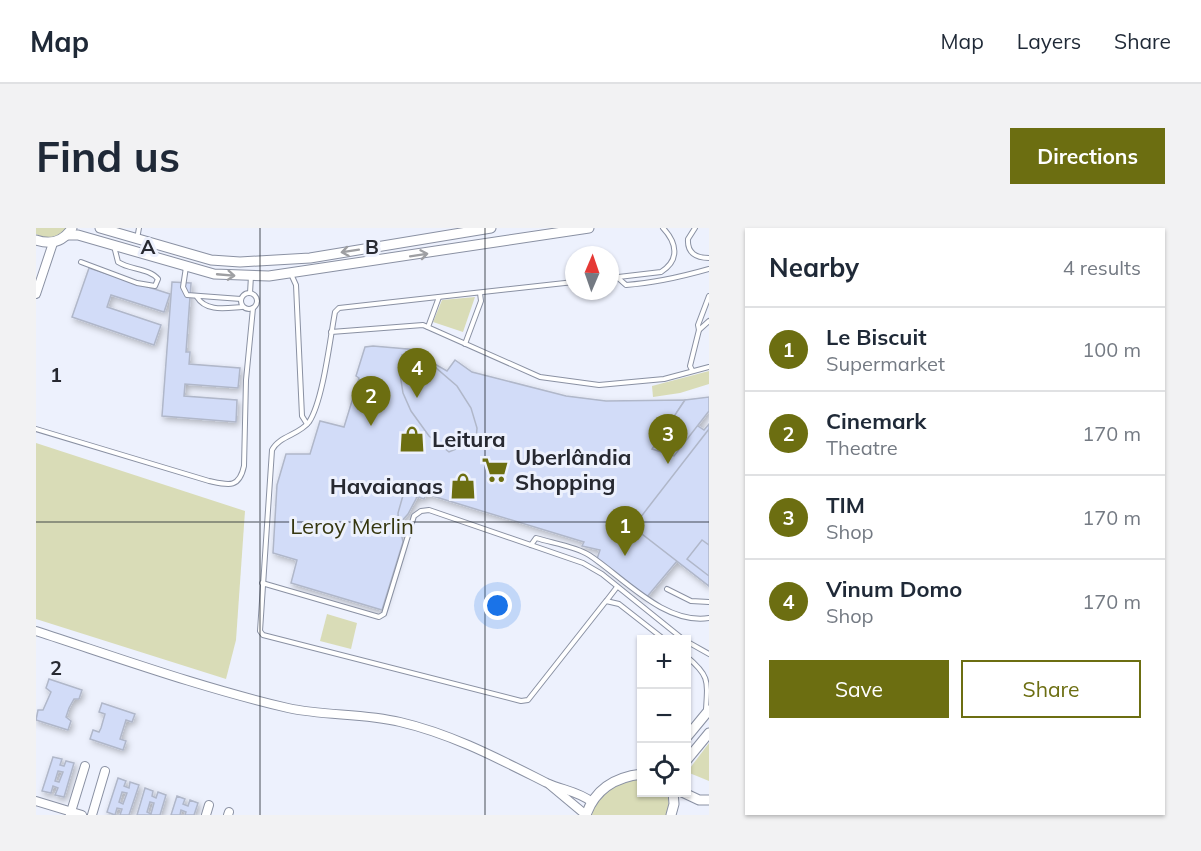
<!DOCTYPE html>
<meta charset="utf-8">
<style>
body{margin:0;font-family:Mulish,sans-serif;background:#f2f2f3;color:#1f2937}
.controls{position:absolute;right:18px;bottom:18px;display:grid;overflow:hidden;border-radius:0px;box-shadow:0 2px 4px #0004}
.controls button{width:54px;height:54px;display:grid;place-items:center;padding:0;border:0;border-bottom:2px solid #e0e1e3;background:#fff;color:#1f2937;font:30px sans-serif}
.compass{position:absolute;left:529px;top:18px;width:54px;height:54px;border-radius:50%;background:#fff;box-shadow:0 2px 4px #0004;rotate:2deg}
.you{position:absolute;left:462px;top:378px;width:21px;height:21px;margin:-15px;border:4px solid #fff;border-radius:50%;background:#1a73e8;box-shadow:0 0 0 9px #1a73e833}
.badge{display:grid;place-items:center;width:39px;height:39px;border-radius:50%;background:#6c6e11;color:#fff;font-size:20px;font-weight:700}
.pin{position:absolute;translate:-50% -50px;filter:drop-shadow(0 2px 3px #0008)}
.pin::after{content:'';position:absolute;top:32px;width:21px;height:18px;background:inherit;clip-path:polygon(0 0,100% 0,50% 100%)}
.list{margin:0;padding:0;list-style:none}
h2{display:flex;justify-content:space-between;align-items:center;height:78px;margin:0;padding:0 24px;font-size:26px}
h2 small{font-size:20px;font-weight:400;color:#747a83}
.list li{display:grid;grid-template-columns:39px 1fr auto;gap:18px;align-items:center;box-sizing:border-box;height:84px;padding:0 24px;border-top:2px solid #e0e1e3}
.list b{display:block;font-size:22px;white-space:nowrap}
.list p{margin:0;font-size:20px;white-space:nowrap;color:#747a83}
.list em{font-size:20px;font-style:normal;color:#747a83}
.actions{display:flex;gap:12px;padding:18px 24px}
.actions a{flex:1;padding:14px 0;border:2px solid #6c6e11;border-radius:0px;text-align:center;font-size:21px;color:#6c6e11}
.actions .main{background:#6c6e11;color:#fff}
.icon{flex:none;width:33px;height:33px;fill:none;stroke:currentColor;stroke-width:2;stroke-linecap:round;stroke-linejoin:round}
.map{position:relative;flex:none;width:673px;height:587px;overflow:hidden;border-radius:0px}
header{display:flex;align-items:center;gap:36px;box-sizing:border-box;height:84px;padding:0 30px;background:#fff;border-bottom:2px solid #e0e1e3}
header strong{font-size:28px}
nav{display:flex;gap:33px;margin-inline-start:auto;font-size:21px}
.intro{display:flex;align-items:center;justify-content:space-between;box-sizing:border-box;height:144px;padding:0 36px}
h1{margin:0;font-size:42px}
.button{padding:15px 27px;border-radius:0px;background:#6c6e11;color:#fff;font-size:21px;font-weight:700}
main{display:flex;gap:36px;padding:0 36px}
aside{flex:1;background:#fff;border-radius:0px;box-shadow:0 2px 4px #0004}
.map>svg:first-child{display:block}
.green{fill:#d9dcb7}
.building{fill:#d2dcf8;stroke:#b0b7c9;stroke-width:1.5;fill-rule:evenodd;filter:url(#shadow)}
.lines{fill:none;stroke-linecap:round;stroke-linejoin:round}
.service-casing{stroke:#8a91a3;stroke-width:6}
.minor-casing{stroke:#8a91a3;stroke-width:10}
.tertiary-casing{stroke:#8a91a3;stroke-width:11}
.service{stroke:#fff;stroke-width:4}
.minor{stroke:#fff;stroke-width:8}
.tertiary{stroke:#fff;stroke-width:9}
.oneway{stroke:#9e9fa2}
.grid{fill:none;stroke:#272931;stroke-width:1.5;stroke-opacity:0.55}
.labels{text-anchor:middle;stroke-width:6;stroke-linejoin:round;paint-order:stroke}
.poi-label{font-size:22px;font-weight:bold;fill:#272931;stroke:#edf1fd;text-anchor:start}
.park-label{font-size:22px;fill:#363710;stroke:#edf1fd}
.grid-label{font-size:20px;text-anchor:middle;font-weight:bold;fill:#272931;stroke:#edf1fd;stroke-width:6;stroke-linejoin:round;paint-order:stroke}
</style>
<header>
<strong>Map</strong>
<nav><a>Map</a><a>Layers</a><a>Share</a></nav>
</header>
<div class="intro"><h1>Find us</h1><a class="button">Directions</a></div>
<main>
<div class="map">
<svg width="673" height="587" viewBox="0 0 673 587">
<defs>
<filter id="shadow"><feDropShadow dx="2" dy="3" stdDeviation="3" flood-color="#0004"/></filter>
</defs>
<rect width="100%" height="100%" fill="#edf1fd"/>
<g class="green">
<path d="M0,0H30C22,10 11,12 0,6Z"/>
<polygon points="439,69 427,104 397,94 406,72"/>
<polygon points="673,143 673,156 644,165 617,169 616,158"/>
<polygon points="0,215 209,283 200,412 190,451 0,391"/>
<polygon points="291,386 321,395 315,421 284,413"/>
<polygon points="673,515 673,553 651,544"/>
<path d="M605,551L606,564L631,565L633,576L630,587H556C561,563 584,554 605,551Z"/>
</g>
<g class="building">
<polygon points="53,40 134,66 128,84 75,67 71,79 125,97 118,117 36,89"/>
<polygon points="136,54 155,55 150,124 154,124 153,136 204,140 202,160 149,156 148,168 201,172 200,194 126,188"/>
<polygon points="337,118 383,122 383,127 411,143 419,132 436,144 530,168 570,173 649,172 641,184 668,202 673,196 673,358 641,333 610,370 561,331 564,322 546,318 548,314 390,266 388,271 368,264 362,289 367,314 346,382 255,355 261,332 237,325 241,257 250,226 274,226 284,193 308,199 323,150 320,148 329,119"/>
<polygon points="366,127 400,140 421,158 435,180 441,200 440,213 413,224 393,208 375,183 367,165 364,146"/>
<polygon points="673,169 673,183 638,228 616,221 649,172"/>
<polygon points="673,201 673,317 666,312 651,331 673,348 673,358 597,299"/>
<polygon points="368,264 381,269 372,286 363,296 362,285"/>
<polygon points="13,451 46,462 43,471 38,471 33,480 30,489 35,493 32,502 0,492 2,482 7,482 15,464 10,460"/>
<polygon points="66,475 99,486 96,494 90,492 84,511 90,513 87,522 54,511 57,502 63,504 65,500 69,486 63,484"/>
<path d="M17,529L26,531L24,537L28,538L30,533L38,535L28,569L19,567L22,560L17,558L15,565L6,563ZM22,543L27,544L23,554L19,553Z"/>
<path d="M82,550L90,553L88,558L93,560L94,554L103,557L93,587H84L86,581L81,580L79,587L71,584ZM86,564L91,565L87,576L83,574Z"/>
<path d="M109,560L117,563L116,568L120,570L122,564L130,567L124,587H101ZM114,574L118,575L115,586L111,584Z"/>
<polygon points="141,568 149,571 147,576 152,578 154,572 162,575 158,587 149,587 150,584 145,582 144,587 135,587"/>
</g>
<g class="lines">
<g class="service-casing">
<g id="service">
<path d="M659,0L652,11C651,25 660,30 673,30"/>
<polyline points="101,11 103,0"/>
<path d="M45,34L101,55L119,58L122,51C113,40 94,42 82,34L78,18"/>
<polyline points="150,39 147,59 151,67 205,71"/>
<polyline points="255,46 260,57 266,188 271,196"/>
<path d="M581,49L590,57C619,55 645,49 673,41"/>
<path d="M574,50L625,44C644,32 641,15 627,0"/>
<path d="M538,54L303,80L299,84C294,111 287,173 273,194C263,207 243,208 236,222L224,403L227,407L485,473L492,472L570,373L583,376L629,412"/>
<circle cx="213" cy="73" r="8"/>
<polyline points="214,65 215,48"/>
<path d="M161,69C170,84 190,80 206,79"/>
<polyline points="392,99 403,69"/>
<polyline points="663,102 673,93"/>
<polyline points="295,104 387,97 504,149 563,157 628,151 673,139"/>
<polyline points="429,116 445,73 444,65"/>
<polyline points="656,142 654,138 663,102 662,97 673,68"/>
<path d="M0,201L173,253C192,257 203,261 208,238L210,152L217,80"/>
<path d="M495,317L500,310C516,315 539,318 553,327C587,349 628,397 673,390"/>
<polyline points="226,355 343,389 348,386 378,288 385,283 393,282 547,335 566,346 648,412"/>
<polyline points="631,361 655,373 673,374"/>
<polyline points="571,372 581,359"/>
<polyline points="650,413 673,426"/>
<path d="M650,428C673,447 672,452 670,481"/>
</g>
</g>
<g class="minor-casing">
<g id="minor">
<polyline points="0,66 17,15"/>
<path d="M0,403C83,430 166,460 252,480C288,488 327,485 364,494C416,506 463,531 511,555C526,562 542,563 556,574"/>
<polyline points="514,557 550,587"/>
<polyline points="0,573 46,587"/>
<polyline points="34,587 49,538"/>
<polyline points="56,587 69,543"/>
<polyline points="170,587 173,577"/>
<polyline points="192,587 193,584"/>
</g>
</g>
<g class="tertiary-casing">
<g id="tertiary">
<polyline points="64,0 175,32 204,34 274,30 455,0"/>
<polyline points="32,7 42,7 178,46 233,48 553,0"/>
<path d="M0,12C15,17 27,14 36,0"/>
<polyline points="650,510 673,482"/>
<polyline points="650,533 673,505"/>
<polyline points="646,564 663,572 673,572"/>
<path d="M550,587C559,561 579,549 606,546"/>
<polyline points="635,587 638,576 637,564"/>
</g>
</g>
<use href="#service" class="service"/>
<use href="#minor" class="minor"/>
<use href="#tertiary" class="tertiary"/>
</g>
<defs><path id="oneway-shaft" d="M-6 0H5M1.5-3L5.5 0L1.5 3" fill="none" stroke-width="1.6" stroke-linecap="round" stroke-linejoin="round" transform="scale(1.5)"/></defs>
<g class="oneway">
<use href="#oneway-shaft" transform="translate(314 23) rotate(171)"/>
<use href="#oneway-shaft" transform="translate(383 27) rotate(-9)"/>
<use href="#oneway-shaft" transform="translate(190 47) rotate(5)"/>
</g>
<path class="grid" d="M224,0V587M449,0V587M0,294H673"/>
<defs>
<g id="shop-bare" transform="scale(2.07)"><path d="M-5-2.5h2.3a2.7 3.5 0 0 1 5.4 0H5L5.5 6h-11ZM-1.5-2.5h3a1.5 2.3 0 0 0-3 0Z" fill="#6c6e11" stroke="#edf1fd" stroke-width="2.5" paint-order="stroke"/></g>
<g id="supermarket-bare" transform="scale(2.07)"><path d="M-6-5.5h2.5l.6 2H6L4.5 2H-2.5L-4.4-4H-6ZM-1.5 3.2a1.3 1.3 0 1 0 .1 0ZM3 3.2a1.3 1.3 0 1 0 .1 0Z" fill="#6c6e11" stroke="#edf1fd" stroke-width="2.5" paint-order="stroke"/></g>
</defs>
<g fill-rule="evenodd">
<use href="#shop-bare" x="376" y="211"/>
<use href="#supermarket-bare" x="459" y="242"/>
<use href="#shop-bare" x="427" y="258"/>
</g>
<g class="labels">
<g class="poi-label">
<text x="396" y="219">Leitura</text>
<text x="479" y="237">Uberlândia<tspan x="479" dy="25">Shopping</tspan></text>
<text x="407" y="266" text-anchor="end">Havaianas</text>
</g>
<g class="park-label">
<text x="316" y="306">Leroy Merlin</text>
</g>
</g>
<g class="grid-label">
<text x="112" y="26">A</text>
<text x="336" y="26">B</text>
<text x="20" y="154">1</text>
<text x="20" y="447">2</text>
</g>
</svg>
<div class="controls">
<button>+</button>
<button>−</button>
<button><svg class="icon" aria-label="locate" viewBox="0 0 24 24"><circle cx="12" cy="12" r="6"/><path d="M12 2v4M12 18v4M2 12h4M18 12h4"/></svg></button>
</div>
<svg class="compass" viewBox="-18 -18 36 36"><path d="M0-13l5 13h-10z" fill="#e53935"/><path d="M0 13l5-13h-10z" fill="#747a83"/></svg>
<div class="you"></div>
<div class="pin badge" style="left:589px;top:328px">1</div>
<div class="pin badge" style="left:335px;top:198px">2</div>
<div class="pin badge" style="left:632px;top:236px">3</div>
<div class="pin badge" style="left:381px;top:170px">4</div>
</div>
<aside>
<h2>Nearby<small>4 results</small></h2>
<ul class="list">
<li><span class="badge">1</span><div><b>Le Biscuit</b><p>Supermarket</p></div><em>100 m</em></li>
<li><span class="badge">2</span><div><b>Cinemark</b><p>Theatre</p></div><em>170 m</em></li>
<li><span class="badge">3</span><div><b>TIM</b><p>Shop</p></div><em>170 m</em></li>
<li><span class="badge">4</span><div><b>Vinum Domo</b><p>Shop</p></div><em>170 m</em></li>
</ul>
<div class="actions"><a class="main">Save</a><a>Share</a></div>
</aside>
</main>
